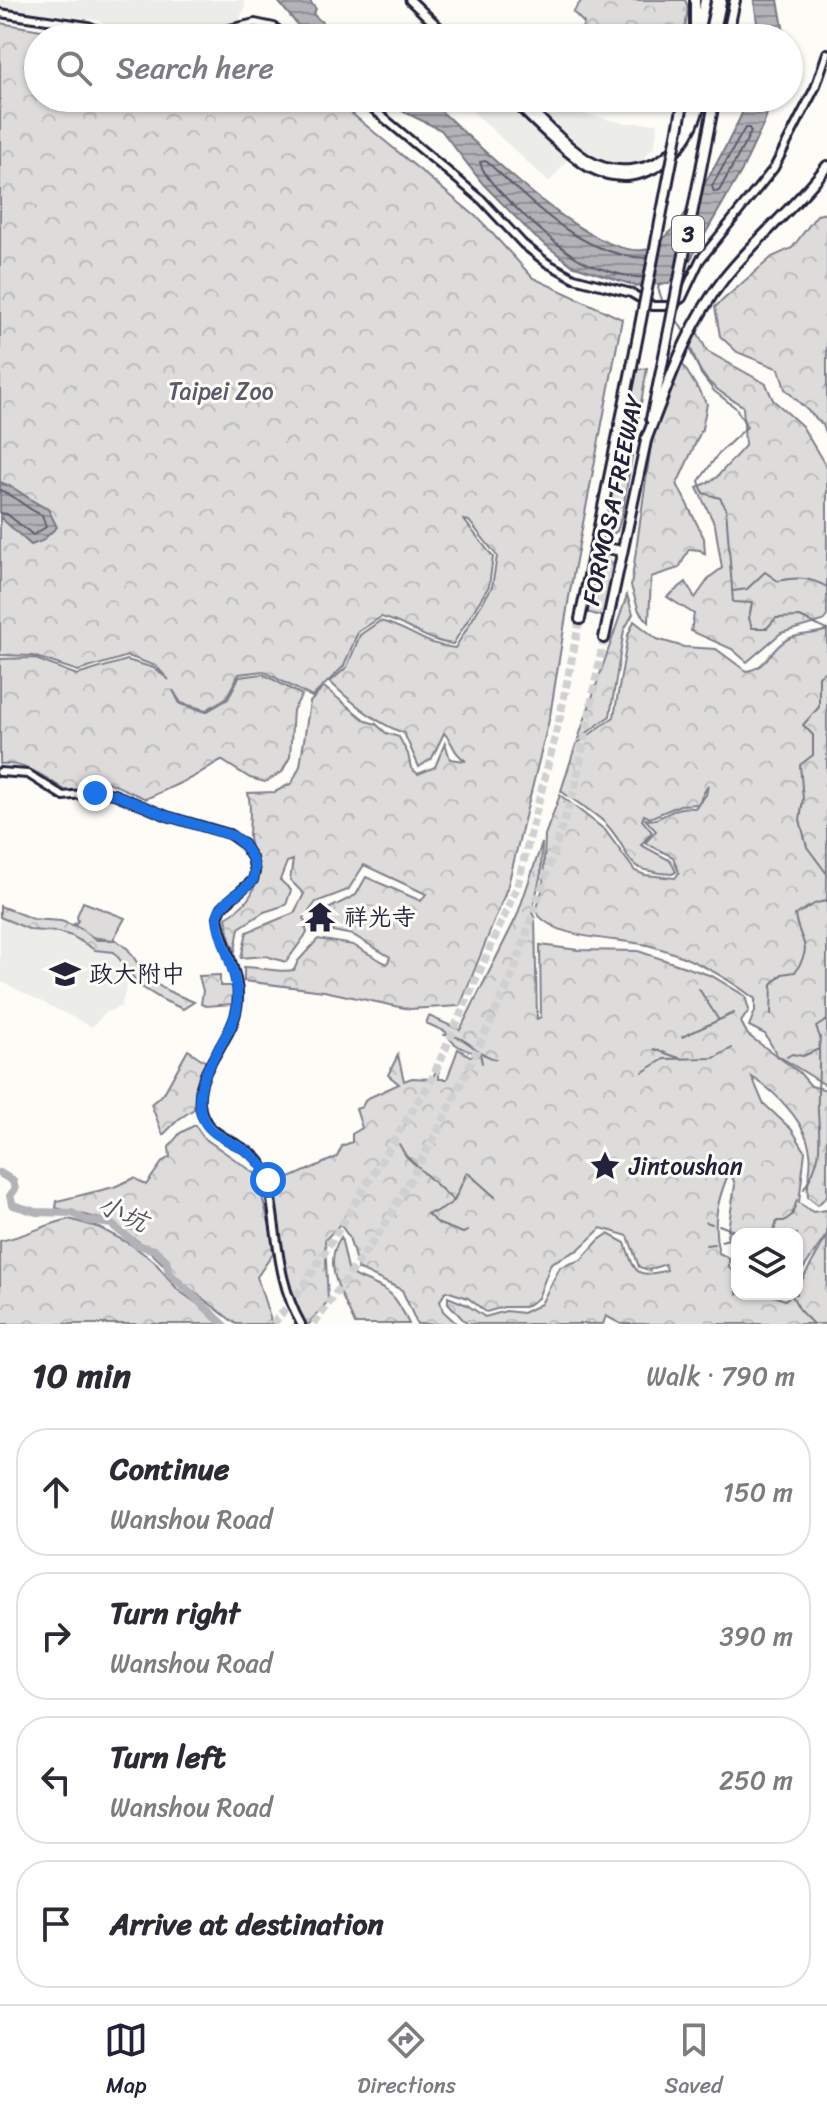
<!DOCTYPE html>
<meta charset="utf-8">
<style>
body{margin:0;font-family:Sriracha,"LXGW WenKai TC",sans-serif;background:#f7f7f7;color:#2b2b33}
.controls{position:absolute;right:24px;bottom:24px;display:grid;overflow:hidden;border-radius:16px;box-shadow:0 2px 6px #0004}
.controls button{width:72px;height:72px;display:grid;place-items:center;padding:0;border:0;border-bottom:2px solid #e1e1e2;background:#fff;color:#2b2b33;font:40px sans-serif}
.stop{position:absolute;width:24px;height:24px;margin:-18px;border:6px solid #1a73e8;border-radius:50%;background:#fff}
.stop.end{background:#1a73e8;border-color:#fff;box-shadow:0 2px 8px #0008}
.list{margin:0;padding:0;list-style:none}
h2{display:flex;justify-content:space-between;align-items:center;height:104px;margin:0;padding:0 32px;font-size:34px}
h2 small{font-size:26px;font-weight:400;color:#7c7c81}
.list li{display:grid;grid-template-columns:52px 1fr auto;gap:24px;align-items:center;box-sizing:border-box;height:128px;margin:0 16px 16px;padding:0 16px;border:2px solid #e1e1e2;border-radius:32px}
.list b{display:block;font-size:30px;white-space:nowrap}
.list p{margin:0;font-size:26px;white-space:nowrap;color:#7c7c81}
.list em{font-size:26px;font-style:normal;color:#7c7c81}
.icon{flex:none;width:44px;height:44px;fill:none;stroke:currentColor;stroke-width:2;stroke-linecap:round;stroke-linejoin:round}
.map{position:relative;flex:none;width:827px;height:1324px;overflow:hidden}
.search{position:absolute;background:#fff;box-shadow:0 2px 6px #0004;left:24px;right:24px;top:24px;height:88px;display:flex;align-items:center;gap:20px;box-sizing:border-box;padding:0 28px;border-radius:44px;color:#7c7c81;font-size:30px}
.sheet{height:680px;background:#fff}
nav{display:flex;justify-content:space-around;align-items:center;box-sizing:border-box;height:112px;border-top:2px solid #e1e1e2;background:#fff;font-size:22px;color:#7c7c81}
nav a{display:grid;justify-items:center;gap:4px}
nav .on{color:#22223b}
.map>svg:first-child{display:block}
.built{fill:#ecece9}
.grass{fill:#dddcdb;stroke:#807f8b;stroke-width:2}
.forest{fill:url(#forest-crowns);stroke:#807f8b;stroke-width:2}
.water{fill:url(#water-rules);stroke:#787885;stroke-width:2}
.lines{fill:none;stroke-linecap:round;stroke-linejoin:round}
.shore{stroke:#5c5c6d;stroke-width:2}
.stream{stroke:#787885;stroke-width:2}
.river{stroke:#b2b2b7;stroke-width:8}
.highway-tunnel{stroke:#d1d0d1;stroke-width:8;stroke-dasharray:8 4;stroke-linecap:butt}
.minor-casing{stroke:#22223b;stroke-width:12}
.major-casing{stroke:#22223b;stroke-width:13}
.highway-casing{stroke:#22223b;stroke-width:14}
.minor{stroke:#fdfcf7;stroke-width:6}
.major{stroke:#fdfcf7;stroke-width:7}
.highway{stroke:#fdfcf7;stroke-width:8}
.highway-bridge-casing{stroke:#22223b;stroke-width:14;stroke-linecap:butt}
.highway-bridge{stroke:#fdfcf7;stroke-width:8}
.route{stroke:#1a73e8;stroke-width:10}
.labels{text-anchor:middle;stroke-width:6;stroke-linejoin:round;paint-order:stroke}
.shield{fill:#fdfcf7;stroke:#646373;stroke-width:2}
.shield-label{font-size:22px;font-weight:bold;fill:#22223b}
.park-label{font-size:24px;fill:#5a5a6b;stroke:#fdfcf7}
.street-label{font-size:24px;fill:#22223b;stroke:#fdfcf7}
.poi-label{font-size:24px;fill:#22223b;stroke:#fdfcf7;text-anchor:start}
.water-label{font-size:26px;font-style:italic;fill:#545466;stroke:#fdfcf7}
</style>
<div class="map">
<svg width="827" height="1324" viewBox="0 0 827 1324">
<defs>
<pattern id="forest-crowns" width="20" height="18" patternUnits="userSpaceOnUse" patternTransform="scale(2)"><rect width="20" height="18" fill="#dddcdb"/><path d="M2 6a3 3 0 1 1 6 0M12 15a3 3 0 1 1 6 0" fill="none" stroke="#bdbcbd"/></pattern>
<pattern id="water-rules" width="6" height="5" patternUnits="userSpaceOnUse" patternTransform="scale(2)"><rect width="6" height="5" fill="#b2b2b7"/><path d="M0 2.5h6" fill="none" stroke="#909096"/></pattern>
</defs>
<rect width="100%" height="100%" fill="#fdfcf7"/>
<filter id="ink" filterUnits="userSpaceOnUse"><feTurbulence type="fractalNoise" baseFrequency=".0125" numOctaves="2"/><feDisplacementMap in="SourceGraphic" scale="16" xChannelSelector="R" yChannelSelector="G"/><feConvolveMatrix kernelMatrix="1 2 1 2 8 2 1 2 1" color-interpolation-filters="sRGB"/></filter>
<g filter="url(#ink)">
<g class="built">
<polygon points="0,0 244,0 245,8 239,20 172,38 130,38 98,20 0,7"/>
<polygon points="458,98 504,98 569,158 549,182"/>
<polygon points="527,98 557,98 583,114 625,123 658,123 655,145 641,161 620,164 602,161 582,148"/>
<polygon points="0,917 31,930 58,932 72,936 88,948 114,952 131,972 121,1006 105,1013 92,1027 0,981"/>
</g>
<g class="grass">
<polygon points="647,368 622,515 617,531 611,535 605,526 607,511 636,370"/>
<polygon points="606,558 611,563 612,568 604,617 587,612 597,565"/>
<polygon points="83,902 125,918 113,940 91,937 73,925 78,921 77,916"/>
</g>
<g class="forest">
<polygon points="582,0 685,0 688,7 684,38 570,38 581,31 584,23 573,12"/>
<path d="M0,23L89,38H38V98H333L480,220L533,278L622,319L569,597L550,716L507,889L460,1006L409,1009L324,991L244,981V967C261,967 277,973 294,970L298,961L318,939L353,945L387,964L390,957L353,935L317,928L315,920L320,913L356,895L366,877L421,901L426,894L364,865L348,890L316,902L304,918L307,933L286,962L266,956L241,958L247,932L294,913L304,894L290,880L293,860L287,862L280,880L291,890L286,905L264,912L239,928L235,951L230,940L226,917C249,904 260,889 255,861C254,853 249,845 249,837C249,821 252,809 248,793L275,792L292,783L300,766L310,702L324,687L366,721L376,724L386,733L399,737L408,754L411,768L418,774L435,767L445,743L450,759L466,761C451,751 455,744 444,733L432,758L419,767L404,733C377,724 352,703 330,682L347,667L360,635L380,621C410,628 425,646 455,648L492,587L497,556L469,521L464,520L493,557L489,586L453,644C427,642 407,623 381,617L358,632L344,666L312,697L263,671L239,674L226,698L206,710L181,703L173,690L180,704L206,712L228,699L239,677L263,674L302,695L293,710L290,757L282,772L265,782L250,778L221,760L193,777L146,799L108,782L73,796C51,781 28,762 0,764V659L33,658L77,675L127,660L154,668L169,680L156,666L128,656L78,671L33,656L0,655Z"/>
<path d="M571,98H656C629,113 604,108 574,101Z"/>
<polygon points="827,213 827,435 823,425 785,389 779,369 737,352 720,336 715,307 772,257 792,248 817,215"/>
<path d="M694,326L707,351L766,384L773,400L802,426L827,468V616L823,621L781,633L747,662L732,649L691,631L694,614L667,597L686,582L695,598L710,577L722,568L715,525L697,488L716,478L745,446L743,406C705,385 702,377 685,339Z"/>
<polygon points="677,355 707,404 702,429 677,484 704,538 705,554 700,550 689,549 679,568 651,577 649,622 639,611 631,586 654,423"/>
<polygon points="627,595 633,614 624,630 610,716 578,739"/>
<path d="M634,621L657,639L684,647L716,649L746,671C767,669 770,648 788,639C799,633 815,635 827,630V1086L777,1055L765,1034L749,1026L755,1011V999C725,976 688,956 651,946C619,937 557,942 536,912L543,887L545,835L560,795L605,830L635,871L645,875L675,878L679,873L673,857L645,843L656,831L645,819C657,823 668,811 681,808C686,807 691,808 695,808L706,795L708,785L698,804L680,805L650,818L644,815L642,820L652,832L641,845L671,861L676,872L672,874C618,870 637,858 607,825C595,812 575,802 561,791L576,744L614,717L628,635Z"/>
<path d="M542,843L541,873L532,913L535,918L537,1019L541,1017L540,945L578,950L638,951L712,976L745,996L749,1010L741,1022L748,1035L799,1072L811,1086L827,1090V1196L818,1205L808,1197C806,1182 813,1167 810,1152C806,1122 776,1092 752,1077L763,1103L792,1130L805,1151L799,1203L813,1212L827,1210V1234L797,1278V1234H737V1253L727,1236L735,1185L730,1170C718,1198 711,1223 719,1253L729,1258V1268L737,1273V1294H783L774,1296L785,1300L792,1294H797V1289L827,1236V1324H621L606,1316L603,1324H467L448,1303V1297L467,1305L485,1317L506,1311L523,1313L541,1304L560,1267L581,1260L599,1240L608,1234L625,1243C635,1271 634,1280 667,1270L665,1264L649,1270L639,1267L628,1236L601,1228L578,1250L551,1263L538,1298L525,1307H504L486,1312L468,1298L446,1291L440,1301L443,1311L457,1324H417L402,1290L358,1269L349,1237L340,1224L325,1240L328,1301L309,1324H304C277,1283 277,1226 271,1179L273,1174L290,1178L337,1157L342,1146L352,1142V1134L362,1128L356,1109L362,1107L366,1099L399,1084L388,1075L398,1055L404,1081L412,1078L432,1079L439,1065V1079H447L458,1049L470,1056H478L477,1053C465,1051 450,1044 446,1032L426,1023L429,1016L460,1030L517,916Z"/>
<polygon points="0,906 33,919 61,921 78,927 97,940 116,940 128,949 148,979 168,991 194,1002 183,1009 163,1000 140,986 114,952 95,950 72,936 58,932 31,930 0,917"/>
<polygon points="220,975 220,986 233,986 232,1004 206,1006 201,1004 203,991 199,976"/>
<polygon points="188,1050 206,1062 196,1085 194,1109 179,1119 163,1135 151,1104 164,1093"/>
<polygon points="195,1125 204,1138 256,1174 276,1249 257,1277 272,1324 236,1324 185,1285 142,1244 109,1221 56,1208 57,1201 114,1187 134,1178 146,1185 163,1161 170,1157 169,1147 180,1133"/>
<path d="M69,1219L100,1228L130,1244L154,1261L178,1290L226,1324H0V1241C25,1236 44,1225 69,1219Z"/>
<path d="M341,1237L349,1273C385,1291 391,1284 409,1324H355C343,1296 321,1265 341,1237Z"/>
</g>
<g class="water">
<polygon points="277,0 309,0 316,9 313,14 339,38 308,38"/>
<polygon points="754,0 778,0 785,38 759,38"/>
<path d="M376,98H427C471,137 585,256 643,250C679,246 735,130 749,98H771L765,121L742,170L686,267L669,283L636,286L572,265L535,237L483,184L441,130Z"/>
<path d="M0,482C19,488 30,502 48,509L57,527L42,541L31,545L0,517Z"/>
</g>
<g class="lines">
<g class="shore">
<polygon points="745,128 749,128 751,132 719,191 714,192 712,186"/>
<path d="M643,277C628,279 590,266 577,258C555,244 484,185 480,162L486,161C533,203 580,256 647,258"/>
<path d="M0,490C16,496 26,509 42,515L46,527L33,535L7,514L0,513"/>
</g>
<g class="stream">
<polyline points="661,283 658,288 663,303"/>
<polyline points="675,317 686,335"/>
<polyline points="688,341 701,374 714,391 736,408 747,427 719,453 699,481 703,493 720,498 726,508 733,602 752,603 749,618 752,628 767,628 776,618 800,617 827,630"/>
<path d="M733,591L747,589L765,572L778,581C797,577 809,577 827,587"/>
<polyline points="827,670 819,676 819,707 803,725 813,735 813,755 800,765 803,799 800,820 807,847 827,874"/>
<polyline points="699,989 718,1019"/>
<path d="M771,1014L772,984L782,974L795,972C815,943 799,943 795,915L816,903L827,901"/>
<path d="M444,1035C467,1034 475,1055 496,1059"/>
<polyline points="682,1037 734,1013"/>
<polyline points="654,1049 679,1058"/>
<polyline points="480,1053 482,1063"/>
<polyline points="787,1057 792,1054 803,1056 819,1049 820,1037 816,1027 827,1020"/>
<polyline points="643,1072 664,1059 714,1058 732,1048"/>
<polyline points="399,1144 406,1156 454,1201 467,1172 495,1197"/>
<path d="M804,1189C823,1158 820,1145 818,1112C817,1091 820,1070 819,1049"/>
<polyline points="454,1201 441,1210 427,1214 439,1224 463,1233 468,1231"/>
<polyline points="706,1222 712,1224"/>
<polyline points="719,1225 742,1234"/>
<polyline points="773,1234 777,1221 784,1221 792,1215 797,1200"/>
<polyline points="721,1241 737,1237"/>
<polyline points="706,1245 714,1244"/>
<polyline points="791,1294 801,1312 813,1324"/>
</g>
<polyline class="river" points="0,1173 13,1181 15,1189 10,1196 13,1205 36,1212 72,1213 86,1220 111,1224 137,1245 155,1250 166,1260 169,1273 223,1324"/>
<g class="highway-tunnel">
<polyline points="273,1324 303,1287 432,1079 517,887 559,721 580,619"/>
<polyline points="314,1324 384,1226 440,1127 512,977 575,788 604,638"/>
</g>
<g class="minor-casing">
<g id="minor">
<polyline points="0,13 88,26 117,38"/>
<polyline points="190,38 255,23 274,27 288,38"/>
<polyline points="360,98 482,200 523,244 547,263 574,278 631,293 653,306 670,306 682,298 700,260 774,168 815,88 827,53"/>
<path d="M0,772L28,774L63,796L102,792L114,794L167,816L229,834L243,844L252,858L255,872L253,880L222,907L218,917C223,948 245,981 236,1013C229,1044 197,1069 200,1103C203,1143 250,1138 265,1170C270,1181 270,1194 272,1206C278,1247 280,1287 301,1324"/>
</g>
</g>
<g class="major-casing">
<g id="major">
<polyline points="410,0 450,38"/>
<polyline points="708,38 716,0"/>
<polyline points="714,38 722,0"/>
<path d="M512,98C526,115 572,158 590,168C645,196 692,150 702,98"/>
<path d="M519,98C541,118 563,144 588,160C614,176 653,172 673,149C686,135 691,116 695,98"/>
</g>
</g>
<g class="highway-casing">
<g id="highway">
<polyline points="695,0 695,27"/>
<polyline points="697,38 705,0"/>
<polyline points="727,38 735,0"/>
<polyline points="651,419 661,371"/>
<path d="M646,440C668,385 686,327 723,280C755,239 796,207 827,166"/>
<polyline points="596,546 622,551"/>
<polyline points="580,619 632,366"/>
<polyline points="604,638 647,436"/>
</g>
</g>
<use href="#minor" class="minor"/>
<use href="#major" class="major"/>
<use href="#highway" class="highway"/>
<g class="highway-bridge-casing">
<g id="highway-bridge">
<polyline points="632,366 683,104"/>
<polyline points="661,371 715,98"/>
</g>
</g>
<use href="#highway-bridge" class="highway-bridge"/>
</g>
</g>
<g class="lines" filter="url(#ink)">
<path class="route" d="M95,793L114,794L167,816L233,836L243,844L252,858L255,868L253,880C244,892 223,899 218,914C213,933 247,982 235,1016C224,1049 188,1081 203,1119C216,1147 256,1140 268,1180"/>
</g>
<defs>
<g id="temple-bare" transform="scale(2.4)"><path d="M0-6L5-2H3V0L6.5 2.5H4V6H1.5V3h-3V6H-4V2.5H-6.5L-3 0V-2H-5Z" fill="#22223b" stroke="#fdfcf7" stroke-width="2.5" paint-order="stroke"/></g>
<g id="school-bare" transform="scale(2.4)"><path d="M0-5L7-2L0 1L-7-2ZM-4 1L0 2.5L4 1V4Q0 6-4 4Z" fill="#22223b" stroke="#fdfcf7" stroke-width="2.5" paint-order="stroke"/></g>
<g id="sight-bare" transform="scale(2.4)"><path d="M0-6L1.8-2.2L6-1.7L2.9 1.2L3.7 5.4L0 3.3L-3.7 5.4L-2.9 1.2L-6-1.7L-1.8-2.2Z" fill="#22223b" stroke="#fdfcf7" stroke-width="2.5" paint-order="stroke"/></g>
</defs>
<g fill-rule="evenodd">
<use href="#temple-bare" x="320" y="917"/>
<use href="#school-bare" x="65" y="974"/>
<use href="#sight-bare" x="605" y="1166"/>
</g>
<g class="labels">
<rect class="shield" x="672" y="216" width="32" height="36" rx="6"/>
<g class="shield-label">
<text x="688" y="242">3</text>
</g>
<g class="park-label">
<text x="221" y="399">Taipei Zoo</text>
</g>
<g class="street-label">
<text transform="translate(613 500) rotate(-78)" y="8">FORMOSA FREEWAY</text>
</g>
<g class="poi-label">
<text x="344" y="925">祥光寺</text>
<text x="89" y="982">政大附中</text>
<text x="629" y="1174">Jintoushan</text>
</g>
<g class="water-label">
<text transform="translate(123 1213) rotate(25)" y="9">小坑</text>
</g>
</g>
</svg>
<div class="controls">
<button><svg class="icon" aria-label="layers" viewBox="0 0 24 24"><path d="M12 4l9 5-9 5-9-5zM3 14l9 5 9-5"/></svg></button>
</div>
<div class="stop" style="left:268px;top:1180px"></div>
<div class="stop end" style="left:95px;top:793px"></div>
<div class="search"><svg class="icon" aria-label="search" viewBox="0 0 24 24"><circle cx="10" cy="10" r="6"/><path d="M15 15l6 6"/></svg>Search here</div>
</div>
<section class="sheet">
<h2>10 min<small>Walk · 790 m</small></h2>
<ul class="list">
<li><svg class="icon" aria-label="ahead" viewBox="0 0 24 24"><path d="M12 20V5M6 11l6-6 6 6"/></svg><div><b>Continue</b><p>Wanshou Road</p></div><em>150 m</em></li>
<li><svg class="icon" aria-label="right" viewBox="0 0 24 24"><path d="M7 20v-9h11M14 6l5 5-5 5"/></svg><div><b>Turn right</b><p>Wanshou Road</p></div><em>390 m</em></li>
<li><svg class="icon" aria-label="left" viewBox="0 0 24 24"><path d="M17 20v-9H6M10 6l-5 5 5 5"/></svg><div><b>Turn left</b><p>Wanshou Road</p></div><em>250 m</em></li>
<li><svg class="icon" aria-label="arrive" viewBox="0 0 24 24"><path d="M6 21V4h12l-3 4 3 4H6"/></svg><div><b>Arrive at destination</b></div></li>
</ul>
</section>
<nav>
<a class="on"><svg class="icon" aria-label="map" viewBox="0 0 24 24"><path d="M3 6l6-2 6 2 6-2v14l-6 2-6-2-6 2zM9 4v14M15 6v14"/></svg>Map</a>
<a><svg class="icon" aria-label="directions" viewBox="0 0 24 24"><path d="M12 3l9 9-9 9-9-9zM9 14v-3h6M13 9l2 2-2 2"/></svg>Directions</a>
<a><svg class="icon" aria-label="saved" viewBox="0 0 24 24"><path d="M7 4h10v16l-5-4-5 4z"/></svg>Saved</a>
</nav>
